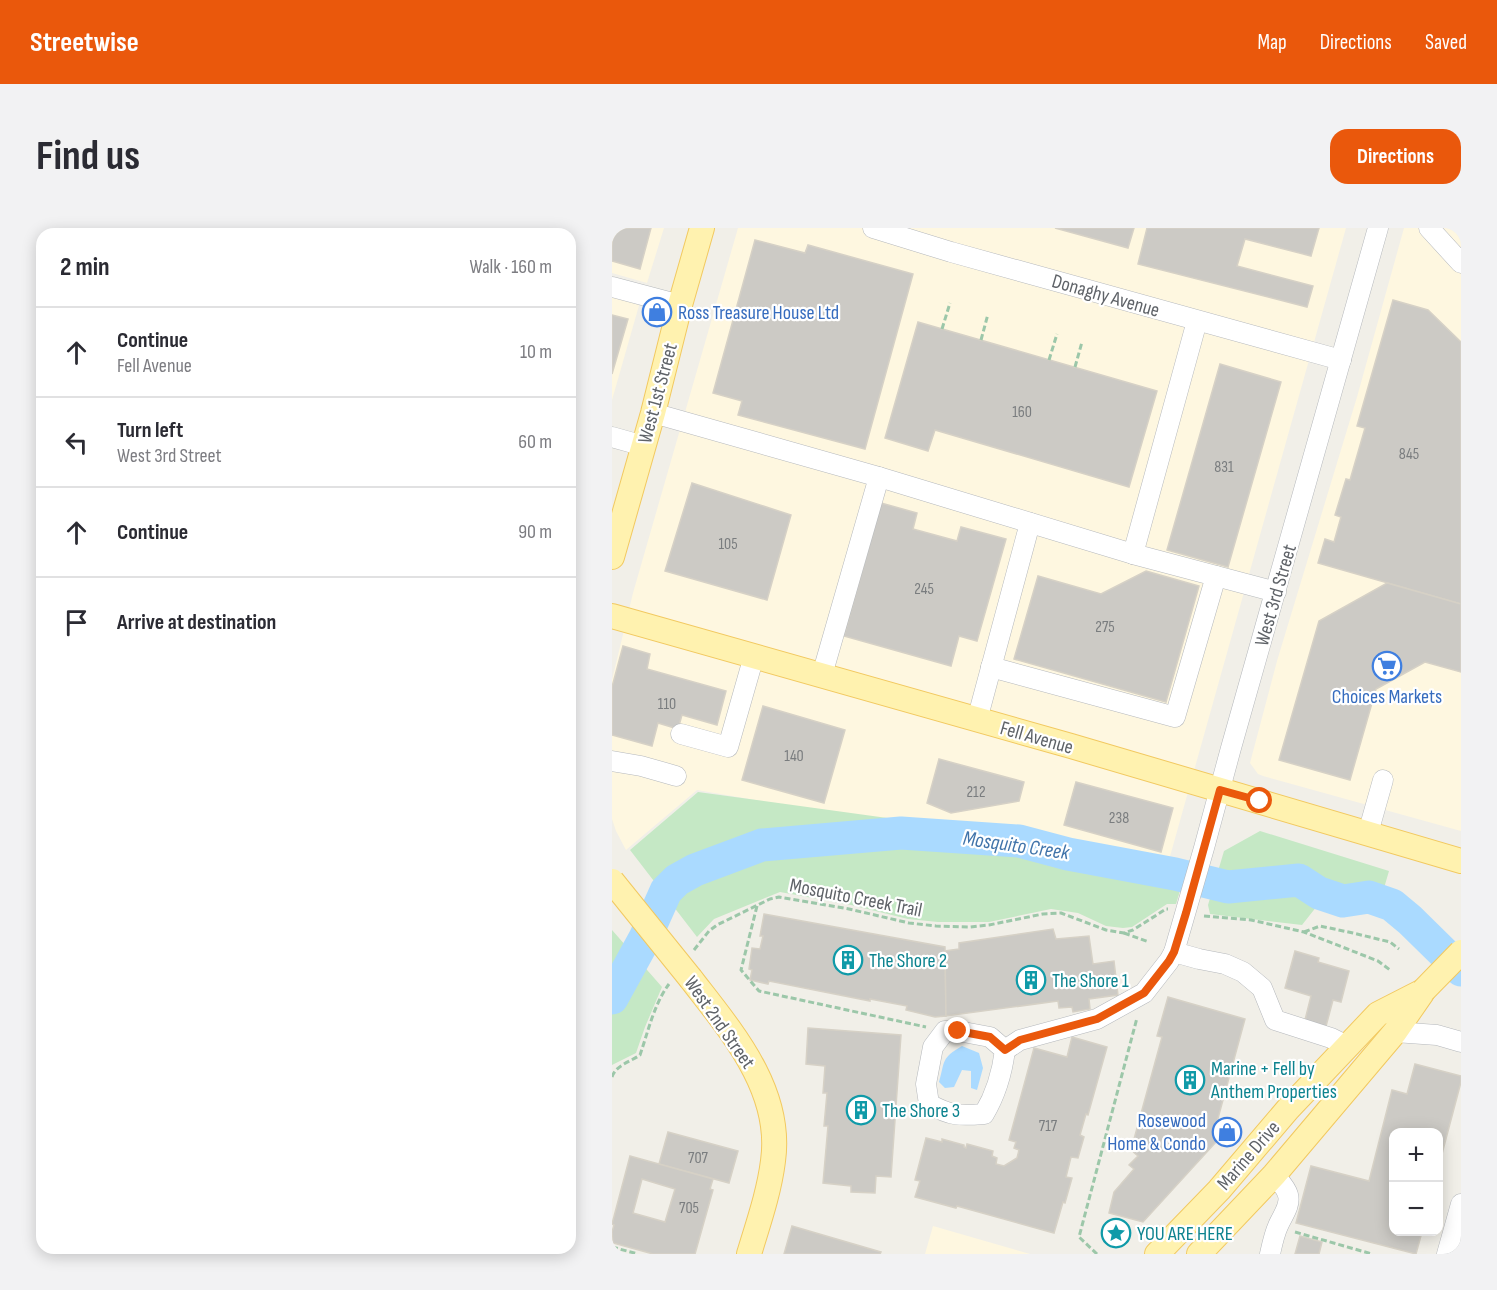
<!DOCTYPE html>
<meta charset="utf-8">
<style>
body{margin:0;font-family:"Sofia Sans Condensed",sans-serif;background:#f2f2f3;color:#2b2b33}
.controls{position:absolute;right:18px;bottom:18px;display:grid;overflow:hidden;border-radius:12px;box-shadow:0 3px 15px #0003}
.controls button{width:54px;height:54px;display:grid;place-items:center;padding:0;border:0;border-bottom:2px solid #e1e1e2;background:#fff;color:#2b2b33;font:30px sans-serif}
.stop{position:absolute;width:18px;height:18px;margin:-14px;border:4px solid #ea580c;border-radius:50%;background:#fff}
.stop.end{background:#ea580c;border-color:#fff;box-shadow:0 2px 6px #0008}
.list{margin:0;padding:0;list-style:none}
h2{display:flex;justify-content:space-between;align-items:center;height:78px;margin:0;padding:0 24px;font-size:26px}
h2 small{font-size:20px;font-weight:400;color:#7c7c81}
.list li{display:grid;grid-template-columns:39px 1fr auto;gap:18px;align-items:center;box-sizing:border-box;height:90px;padding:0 24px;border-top:2px solid #e1e1e2}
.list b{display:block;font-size:22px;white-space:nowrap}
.list p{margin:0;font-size:20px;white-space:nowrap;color:#7c7c81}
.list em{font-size:20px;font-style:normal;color:#7c7c81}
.icon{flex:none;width:33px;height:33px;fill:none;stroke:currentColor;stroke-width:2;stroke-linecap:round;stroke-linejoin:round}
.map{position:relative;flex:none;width:849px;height:1026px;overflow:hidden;border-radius:18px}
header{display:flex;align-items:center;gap:36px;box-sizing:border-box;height:84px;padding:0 30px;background:#ea580c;color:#fff}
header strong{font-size:28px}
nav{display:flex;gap:33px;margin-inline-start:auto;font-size:21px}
.intro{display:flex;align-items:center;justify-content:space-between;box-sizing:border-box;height:144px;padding:0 36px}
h1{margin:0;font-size:42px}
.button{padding:15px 27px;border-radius:18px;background:#ea580c;color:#fff;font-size:21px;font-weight:700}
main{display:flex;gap:36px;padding:0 36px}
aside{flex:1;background:#fff;border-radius:18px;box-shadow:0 3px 15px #0003}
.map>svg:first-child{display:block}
.commercial{fill:#fef7e0}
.green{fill:#c5e8c5}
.water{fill:#aadaff}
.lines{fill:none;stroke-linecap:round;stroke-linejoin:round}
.river{stroke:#aadaff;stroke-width:33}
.building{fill:#cccac5;stroke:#d6d1c6;stroke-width:1.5;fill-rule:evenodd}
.minor-casing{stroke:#b5b8bc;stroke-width:21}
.major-casing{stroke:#f2c960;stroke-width:26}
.path{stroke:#9cc7a9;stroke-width:3;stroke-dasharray:6 3;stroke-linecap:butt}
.minor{stroke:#fff;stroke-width:20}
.major{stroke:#fff2af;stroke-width:24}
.major-bridge-casing{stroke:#f2c960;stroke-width:26;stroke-linecap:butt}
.major-bridge{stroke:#fff2af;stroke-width:24}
.route{stroke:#ea580c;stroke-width:8}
.labels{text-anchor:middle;stroke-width:4.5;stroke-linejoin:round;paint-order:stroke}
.number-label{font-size:16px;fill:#7a7d7f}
.street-label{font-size:20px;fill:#5f6368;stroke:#fff}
.shop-label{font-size:20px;fill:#366cbe;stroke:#fff;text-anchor:start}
.culture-label{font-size:20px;fill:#0d838f;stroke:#fff;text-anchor:start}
.water-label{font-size:21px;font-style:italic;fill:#4174aa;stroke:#fff}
</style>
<header>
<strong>Streetwise</strong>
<nav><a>Map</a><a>Directions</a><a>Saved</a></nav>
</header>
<div class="intro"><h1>Find us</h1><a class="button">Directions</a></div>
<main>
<aside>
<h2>2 min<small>Walk · 160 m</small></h2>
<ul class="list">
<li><svg class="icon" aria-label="ahead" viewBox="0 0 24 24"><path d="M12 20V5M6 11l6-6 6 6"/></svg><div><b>Continue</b><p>Fell Avenue</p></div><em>10 m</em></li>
<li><svg class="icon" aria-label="left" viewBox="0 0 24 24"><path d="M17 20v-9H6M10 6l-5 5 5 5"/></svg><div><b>Turn left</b><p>West 3rd Street</p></div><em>60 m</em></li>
<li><svg class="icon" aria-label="ahead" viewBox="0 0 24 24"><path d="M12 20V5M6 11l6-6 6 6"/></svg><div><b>Continue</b></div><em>90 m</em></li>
<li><svg class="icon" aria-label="arrive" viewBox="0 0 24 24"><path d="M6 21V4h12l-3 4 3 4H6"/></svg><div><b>Arrive at destination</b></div></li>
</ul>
</aside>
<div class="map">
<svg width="849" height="1026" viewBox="0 0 849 1026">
<rect width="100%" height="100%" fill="#f1efe8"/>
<g class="commercial">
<polygon points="0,0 52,0 35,55 0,45"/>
<polygon points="126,0 734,0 557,632 440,607 264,593 85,562 14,622 4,603 0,591 0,452 21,365"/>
<polygon points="792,0 849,0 849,603 651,548 646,546 638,535 665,433 745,169"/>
<polygon points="0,50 32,60 0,172"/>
<polygon points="321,998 418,1026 313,1026"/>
</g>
<g class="green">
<polygon points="86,564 428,611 576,636 564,676 555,676 520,699 511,700 494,698 466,685 439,681 377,694 326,694 296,691 239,677 168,664 102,691 85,709 18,622"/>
<polygon points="648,603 777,643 767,677 716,664 690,697 598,686 596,677 612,623"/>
<polygon points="0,702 50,759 33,799 24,825 0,837"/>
</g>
<path class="water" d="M350,818L367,825L371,840L365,862L359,860V843L350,842L342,859L333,860L327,854C333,833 329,830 350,818Z"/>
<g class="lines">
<polyline class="river" points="0,770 33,710 54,663 65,652 83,642 150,617 289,605 407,613 456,626 563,646 616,659 687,652 707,665 731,673 757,669 780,677 798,692 849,742"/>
</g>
<g class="building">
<polygon points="0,0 39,0 28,41 0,33"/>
<polygon points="443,0 522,0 516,20"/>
<polygon points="535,0 707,0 699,28 633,11 625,38 701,58 695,79 526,36"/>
<polygon points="143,12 193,25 196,17 301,46 253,221 126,187 130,173 101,165"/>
<polygon points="781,72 816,82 849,114 849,376 706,335 713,311 722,314 729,289 723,287 734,251 738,252 753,200 745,198"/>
<polygon points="0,87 16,91 0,146"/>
<polygon points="306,94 545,163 517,259 323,202 316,223 273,210"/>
<polygon points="608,136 669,154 616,339 555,322"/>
<polygon points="80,255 179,287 155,372 53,343"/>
<polygon points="269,275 305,285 301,301 345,313 349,299 394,311 365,413 347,408 339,438 232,408"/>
<polygon points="534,343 587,358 554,474 402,431 426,348 489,366"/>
<polygon points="775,355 849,376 849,444 813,434 764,461 738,552 667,532 707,393"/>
<polygon points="11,418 38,426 35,441 114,463 105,497 70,487 66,501 46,495 40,518 0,507 0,459"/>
<polygon points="151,478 233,502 212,575 130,552"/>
<polygon points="327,531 412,554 407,573 339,585 315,575"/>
<polygon points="464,554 561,580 549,624 452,597"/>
<polygon points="152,686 333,719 334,788 323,789 294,782 295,778 258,771 258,773 157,753 156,756 138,752 140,742 137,741 140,720 148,721 151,708 148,708"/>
<polygon points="441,701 444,711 477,708 481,736 502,733 506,767 477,771 478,781 461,784 460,779 447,780 446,773 334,788 333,723 347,721 347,715"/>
<polygon points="683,723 707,730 706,734 737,743 729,774 721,772 713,802 692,796 699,768 673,760"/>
<polygon points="556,769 633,791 605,894 614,903 531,994 497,985 502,964 522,941 517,937 526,928 519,922 550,809 545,808"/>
<polygon points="196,800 289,807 279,949 264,948 263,965 239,964 239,958 211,955 216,898 212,898 215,865 211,865 213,838 194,836"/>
<polygon points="460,809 495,819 476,887 474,886 468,907 472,909 466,930 459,929 454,949 460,950 453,975 451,974 442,1005 345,978 344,980 303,969 308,953 303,952 314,910 330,914 330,911 352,917 352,919 354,920 355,916 381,923 380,928 385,930 384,936 392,938 405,930 407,922 402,920 404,914 397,912 422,820 455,829"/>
<polygon points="803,836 849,848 849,854 826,941 826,904 782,904 782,1004 810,1004 804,1026 684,995 699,938 757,953 780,862 795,866"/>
<polygon points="56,904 126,923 117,955 47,936"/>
<path d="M18,928L101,951L98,961L101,962L83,1026H41L1,1015L0,1004L2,997L0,996ZM30,951L63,961L53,994L21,985Z"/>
<polygon points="180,998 269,1024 268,1026 172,1026"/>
<polygon points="688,1008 710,1014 707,1026 683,1026"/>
</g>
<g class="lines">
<g class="minor-casing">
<g id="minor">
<polyline points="261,0 339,24 729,132"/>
<polyline points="817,0 849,35"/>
<polyline points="0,59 68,77"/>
<polyline points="41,185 267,249 521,326 664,364"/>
<polyline points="0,209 32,218"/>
<polyline points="521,326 585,93"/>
<polyline points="379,439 563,489 604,348"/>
<polyline points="210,447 267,249"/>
<polyline points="365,492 418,295"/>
<polyline points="69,506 116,519 142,428"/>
<polyline points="0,533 29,538 64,548"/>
<polyline points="756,605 771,552"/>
<polyline points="562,724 587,731 613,736 631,744 650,760 663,792 719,810 735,818"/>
<path d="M333,803H346L378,809L393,822C390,846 384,866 372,886C347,888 339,888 317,876L314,856L321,819Z"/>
<polyline points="783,804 825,807 849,814"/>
<polyline points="393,822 408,812 485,791 532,765 557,733 562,724 592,620 619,520 766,0"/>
<path d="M658,1026C660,1017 662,1007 666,998C670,988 679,978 676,967C674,959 667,953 662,947"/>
<polyline points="835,1026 849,976"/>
</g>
</g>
<g class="major-casing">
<g id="major">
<polyline points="0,329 41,185 68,77 90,0"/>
<polyline points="0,388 459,518 849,633"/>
<path d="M79,751C119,803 171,862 161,933C157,965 146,996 137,1026"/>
<polyline points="545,1026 607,962 676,881 766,786 811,763"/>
<polyline points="587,1026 662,947 783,804 810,765"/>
</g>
</g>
<g class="path">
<polyline points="330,101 338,75"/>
<polyline points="369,112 376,86"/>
<polyline points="437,132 445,106"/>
<polyline points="463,139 470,114"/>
<polyline points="145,678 129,742 147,763 314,799"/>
<polyline points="592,688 639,692 692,704 766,733 778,742"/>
<polyline points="692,704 708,698 741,705 778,714 787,721"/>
<polyline points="512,705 537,714"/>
<polyline points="82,722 97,703 105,697 158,671 167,669 237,681 297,695 324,698 358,699 377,697 431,686 449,685 494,702 512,705 521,702 554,681 556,681"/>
<path d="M0,849C4,837 18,834 28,827C36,804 42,776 57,756"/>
<polyline points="683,1004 760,1026"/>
<polyline points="0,1019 26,1026"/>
<polyline points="485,1026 467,1009 525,790"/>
</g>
<use href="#minor" class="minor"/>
<use href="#major" class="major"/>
<g class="major-bridge-casing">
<g id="major-bridge">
<polyline points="0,653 79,751"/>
<polyline points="811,763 849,724"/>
</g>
</g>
<use href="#major-bridge" class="major-bridge"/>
</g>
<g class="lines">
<polyline class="route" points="346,803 378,809 393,822 408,812 485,791 532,765 557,733 562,724 574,685 608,562 648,573"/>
</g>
<defs>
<g id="shop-ring" transform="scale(1.5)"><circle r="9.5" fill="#fff" stroke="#3f7fe0" stroke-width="1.5"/><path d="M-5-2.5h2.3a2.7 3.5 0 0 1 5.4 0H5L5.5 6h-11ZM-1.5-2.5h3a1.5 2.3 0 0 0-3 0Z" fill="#3f7fe0"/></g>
<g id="supermarket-ring" transform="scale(1.5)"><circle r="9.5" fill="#fff" stroke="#3f7fe0" stroke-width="1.5"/><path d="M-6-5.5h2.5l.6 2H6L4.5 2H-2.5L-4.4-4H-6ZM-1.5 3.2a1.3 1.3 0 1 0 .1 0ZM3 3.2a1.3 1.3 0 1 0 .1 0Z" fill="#3f7fe0"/></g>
<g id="building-ring" transform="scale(1.5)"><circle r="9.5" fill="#fff" stroke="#0f9aa8" stroke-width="1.5"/><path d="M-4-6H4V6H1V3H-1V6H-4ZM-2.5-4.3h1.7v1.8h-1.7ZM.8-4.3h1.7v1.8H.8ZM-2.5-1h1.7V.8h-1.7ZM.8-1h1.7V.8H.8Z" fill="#0f9aa8"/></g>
<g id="sight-ring" transform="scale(1.5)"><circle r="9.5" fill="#fff" stroke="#0f9aa8" stroke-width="1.5"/><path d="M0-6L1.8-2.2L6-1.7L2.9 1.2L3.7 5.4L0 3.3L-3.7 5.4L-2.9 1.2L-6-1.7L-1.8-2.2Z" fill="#0f9aa8"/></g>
</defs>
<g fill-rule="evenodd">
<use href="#shop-ring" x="45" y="84"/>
<use href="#supermarket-ring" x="775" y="438"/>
<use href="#building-ring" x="236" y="732"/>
<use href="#building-ring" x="419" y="752"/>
<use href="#building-ring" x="578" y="852"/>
<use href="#building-ring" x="249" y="882"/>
<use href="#shop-ring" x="615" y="904"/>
<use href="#sight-ring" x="504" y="1005"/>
</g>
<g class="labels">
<g class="number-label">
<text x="410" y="189">160</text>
<text x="797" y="231">845</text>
<text x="612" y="244">831</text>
<text x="116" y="321">105</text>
<text x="312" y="366">245</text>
<text x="493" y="404">275</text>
<text x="55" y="481">110</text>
<text x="182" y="533">140</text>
<text x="364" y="569">212</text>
<text x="507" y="595">238</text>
<text x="436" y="903">717</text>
<text x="86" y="935">707</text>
<text x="77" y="985">705</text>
</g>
<g class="street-label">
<text transform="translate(494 67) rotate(16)" y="7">Donaghy Avenue</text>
<text transform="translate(45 165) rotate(-75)" y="7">West 1st Street</text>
<text transform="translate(663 367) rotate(-74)" y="7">West 3rd Street</text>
<text transform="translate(425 509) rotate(16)" y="7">Fell Avenue</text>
<text transform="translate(244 669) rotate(11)" y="7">Mosquito Creek Trail</text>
<text transform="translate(108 794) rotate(55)" y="7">West 2nd Street</text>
<text transform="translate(636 927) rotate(-49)" y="7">Marine Drive</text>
</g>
<g class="shop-label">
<text x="66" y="91">Ross Treasure House Ltd</text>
<text x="775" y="475" text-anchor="middle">Choices Markets</text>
<text x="594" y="899" text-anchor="end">Rosewood<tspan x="594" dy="23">Home &amp; Condo</tspan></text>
</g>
<g class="culture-label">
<text x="257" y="739">The Shore 2</text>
<text x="440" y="759">The Shore 1</text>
<text x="599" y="847">Marine + Fell by<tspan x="599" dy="23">Anthem Properties</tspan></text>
<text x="270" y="889">The Shore 3</text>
<text x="525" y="1012">YOU ARE HERE</text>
</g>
<g class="water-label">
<text transform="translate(404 617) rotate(8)" y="7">Mosquito Creek</text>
</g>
</g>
</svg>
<div class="controls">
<button>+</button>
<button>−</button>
</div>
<div class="stop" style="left:648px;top:573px"></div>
<div class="stop end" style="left:346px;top:803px"></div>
</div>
</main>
